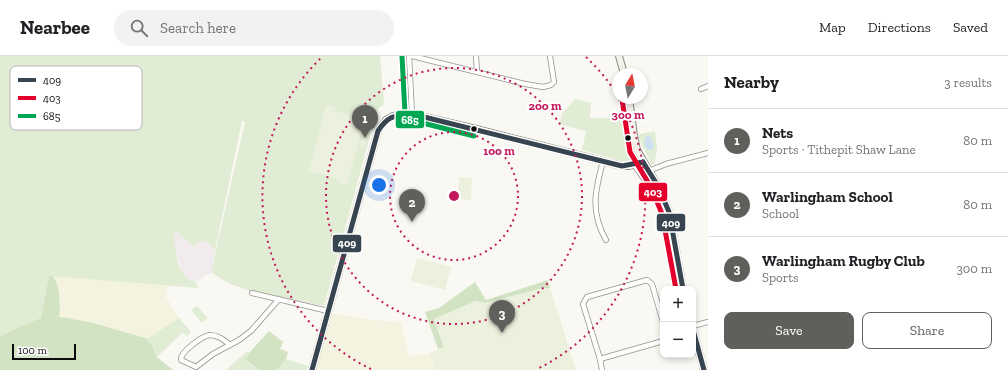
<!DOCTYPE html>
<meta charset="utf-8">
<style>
body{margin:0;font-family:"Zilla Slab",serif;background:#f2f2f2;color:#202124}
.controls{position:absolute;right:12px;bottom:12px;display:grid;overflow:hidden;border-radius:8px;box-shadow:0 2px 6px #0003}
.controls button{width:36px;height:36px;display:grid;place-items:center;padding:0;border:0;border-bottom:1px solid #e0e0e0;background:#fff;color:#202124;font:20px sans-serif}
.compass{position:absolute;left:612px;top:12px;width:36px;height:36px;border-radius:50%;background:#fff;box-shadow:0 2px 6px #0003;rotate:10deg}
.scale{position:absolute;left:12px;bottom:10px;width:64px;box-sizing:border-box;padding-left:4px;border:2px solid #0c0c0c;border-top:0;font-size:11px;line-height:14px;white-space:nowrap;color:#0c0c0c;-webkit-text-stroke:3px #fff;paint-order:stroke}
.you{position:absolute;left:379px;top:129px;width:14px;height:14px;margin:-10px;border:3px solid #fff;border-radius:50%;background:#1a73e8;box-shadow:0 0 0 6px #1a73e833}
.badge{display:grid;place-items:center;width:26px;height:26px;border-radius:50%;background:#5f5f5c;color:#fff;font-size:13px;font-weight:700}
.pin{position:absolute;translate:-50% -33px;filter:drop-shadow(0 1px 2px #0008)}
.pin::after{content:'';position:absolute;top:21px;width:14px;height:12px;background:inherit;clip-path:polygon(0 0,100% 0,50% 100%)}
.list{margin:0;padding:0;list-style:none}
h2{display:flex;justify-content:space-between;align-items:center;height:52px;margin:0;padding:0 16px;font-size:17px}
h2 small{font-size:13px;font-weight:400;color:#757577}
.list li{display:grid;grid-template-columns:26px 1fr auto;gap:12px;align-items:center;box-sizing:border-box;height:64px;padding:0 16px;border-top:1px solid #e0e0e0}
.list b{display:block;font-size:15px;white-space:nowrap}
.list p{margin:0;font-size:13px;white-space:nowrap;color:#757577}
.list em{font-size:13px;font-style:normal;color:#757577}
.actions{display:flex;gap:8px;padding:12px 16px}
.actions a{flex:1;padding:9px 0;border:1px solid #5f5f5c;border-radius:8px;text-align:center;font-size:14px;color:#5f5f5c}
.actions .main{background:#5f5f5c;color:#fff}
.icon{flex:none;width:22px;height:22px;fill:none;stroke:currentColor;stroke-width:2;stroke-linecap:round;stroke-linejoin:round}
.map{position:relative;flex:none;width:708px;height:314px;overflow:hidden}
header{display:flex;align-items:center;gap:24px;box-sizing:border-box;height:56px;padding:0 20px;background:#fff;border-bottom:1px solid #e0e0e0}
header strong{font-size:19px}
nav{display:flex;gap:22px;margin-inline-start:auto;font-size:14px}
.search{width:280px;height:36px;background:#f2f2f2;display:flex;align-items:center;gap:10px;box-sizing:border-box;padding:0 14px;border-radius:22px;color:#757577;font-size:15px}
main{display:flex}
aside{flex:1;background:#fff}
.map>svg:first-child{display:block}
.industrial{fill:#f1ebee}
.farmland{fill:#f4f3e0}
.green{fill:#e1ecd4}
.forest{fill:#d2e3c3}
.pitch{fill:#ebf1dd}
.water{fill:#cce0ef}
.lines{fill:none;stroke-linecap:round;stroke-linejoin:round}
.street-casing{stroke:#939290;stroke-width:6}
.secondary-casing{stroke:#8a8986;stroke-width:8}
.street{stroke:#fefefd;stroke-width:4.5}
.secondary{stroke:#f3f3ea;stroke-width:6}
.bus-1-casing{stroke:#fff;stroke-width:8}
.bus-2-casing{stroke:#fff;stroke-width:8}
.bus-3-casing{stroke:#fff;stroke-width:8}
.bus-1{stroke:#36454f;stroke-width:5}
.bus-2{stroke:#e4002b;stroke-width:5}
.bus-3{stroke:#00a651;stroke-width:5}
.ring{fill:none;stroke:#c2185b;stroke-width:2;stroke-dasharray:2 4}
.bus-dot{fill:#0c0c0c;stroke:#fff;stroke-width:1.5}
.key{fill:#fff;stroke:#b6b6b6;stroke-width:1}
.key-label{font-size:11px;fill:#0c0c0c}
.centre{fill:#c2185b;stroke:#fff;stroke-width:2}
.ring-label{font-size:12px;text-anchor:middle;font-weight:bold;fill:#c2185b;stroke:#fff;stroke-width:4;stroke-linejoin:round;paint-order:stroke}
.line-badge{stroke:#fff;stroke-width:1.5}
.badge-label{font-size:11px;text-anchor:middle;font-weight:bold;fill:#fff}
</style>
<header>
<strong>Nearbee</strong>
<div class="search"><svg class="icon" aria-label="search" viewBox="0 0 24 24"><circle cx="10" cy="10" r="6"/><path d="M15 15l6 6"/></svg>Search here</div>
<nav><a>Map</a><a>Directions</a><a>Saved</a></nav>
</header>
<main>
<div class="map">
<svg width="708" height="314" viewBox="0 0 708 314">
<rect width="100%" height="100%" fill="#faf8f2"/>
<polygon class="industrial" points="175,173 194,191 199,185 205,185 215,194 211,216 198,225 189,225 184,220 176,198 174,186"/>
<g class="farmland">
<polygon points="53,220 168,230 166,241 179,262 147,284 93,267 59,261 61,244 57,236 56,224"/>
<polygon points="330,257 372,264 401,266 409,300 429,297 436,314 316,314"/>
</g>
<g class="green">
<path d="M0,0H380L384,48L377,54L324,250C289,242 240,239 211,216L245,66L242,65L215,194L205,185H200L194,191L175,174C174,191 176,223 196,226L198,232L49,220L42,262L66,261L93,267L147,283L179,262L191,276L187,280L183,276L157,301L173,314H0Z"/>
<polygon points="575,43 591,47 590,62 624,62 626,77 633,98 632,105 626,106 582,94 586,75 559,68 562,58"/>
<polygon points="655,75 657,94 654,108 651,108 638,80 639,78"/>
<polygon points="197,250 208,262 202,267 191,254"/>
<polygon points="247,295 249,297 245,305 259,314 226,314"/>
<polygon points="286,303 309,310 306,314 277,314"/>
</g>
<g class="forest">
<path d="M49,220H53C60,229 61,250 59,261L93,267L145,282L152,289L156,301L173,314H0V281L17,272L41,262Z"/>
<polygon points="548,224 550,232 485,247 476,245 434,263 444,291 438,293 425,256 439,252 475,226 486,244"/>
<polygon points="269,275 283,286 280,293 288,296 286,303 277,314 259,314 245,304 249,297"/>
</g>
<g class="pitch">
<polygon points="326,49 336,51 335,55 365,62 347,129 337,126 338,123 309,115"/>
<polygon points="365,71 370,72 364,92 359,91"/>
<polygon points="459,121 472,122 471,144 458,143"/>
<polygon points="417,202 451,211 445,234 411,225"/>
<polygon points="543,232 550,232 576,314 436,314 429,297 444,291 434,263 476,245 485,247"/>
</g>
<polygon class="water" points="646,80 651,81 654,90 652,94 648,94 644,88"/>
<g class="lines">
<g class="street-casing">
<g id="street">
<polyline points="409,0 412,58"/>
<polyline points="412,0 525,28 543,31 551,29 554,26 550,0"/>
<polyline points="476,0 477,16"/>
<polyline points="701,33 708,30"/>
<path d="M603,105C595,135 590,156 606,184"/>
<polyline points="634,109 654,137 663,158 669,157"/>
<polyline points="649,115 666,108 708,97"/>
<polyline points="252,237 328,255"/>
<polyline points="663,266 652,228 647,224 587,241 583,248 600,303 663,285"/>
<polyline points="693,270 708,266"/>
<path d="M230,289C224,284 218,279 210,279C202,280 180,296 181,304L196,311L213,298L239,284L251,275L279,243"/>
<polyline points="600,303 602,314"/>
</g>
</g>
<g class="secondary-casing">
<g id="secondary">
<polyline points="619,0 624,18"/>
<polyline points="629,42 634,80 637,94 658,130 669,156 683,233"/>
<polyline points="693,274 704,314"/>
<polyline points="312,314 378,75 386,64 393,60 412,58 476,73 622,110 629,110 643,106"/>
</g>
</g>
<use href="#street" class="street"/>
<use href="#secondary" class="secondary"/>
<g class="bus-1-casing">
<g id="bus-1">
<polyline points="643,106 658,130 669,156 683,233"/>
<polyline points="693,274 704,314"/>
<path d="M312,314L378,75C389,59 394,60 412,58L622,110L643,106"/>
</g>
</g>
<g class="bus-2-casing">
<polyline id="bus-2" points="622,43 630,96 652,133 662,158 676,233"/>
</g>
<g class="bus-3-casing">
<polyline id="bus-3" points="402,0 405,58 407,63 474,80"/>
</g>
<use href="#bus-1" class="bus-1"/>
<use href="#bus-2" class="bus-2"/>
<use href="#bus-3" class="bus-3"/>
</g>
<g class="ring">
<circle cx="454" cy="140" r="64"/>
<circle cx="454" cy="140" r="128"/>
<path d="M371 313A192 192 0 0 1 322 1M586 1A192 192 0 0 1 618 40M619 43A192 192 0 0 1 537 313"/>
</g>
<g class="bus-dot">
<circle cx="474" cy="73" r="3.5"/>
<circle cx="628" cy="82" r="3.5"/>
</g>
<rect x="10" y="10" width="132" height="64" rx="6" class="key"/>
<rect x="18" y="22" width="18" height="4" fill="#36454f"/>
<rect x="18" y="40" width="18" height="4" fill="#e4002b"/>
<rect x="18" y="58" width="18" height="4" fill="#00a651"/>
<g class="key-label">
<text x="43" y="28">409</text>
<text x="43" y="46">403</text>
<text x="43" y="64">685</text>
</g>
<circle cx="454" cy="140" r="6" class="centre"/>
<g class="ring-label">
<text x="545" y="54">200 m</text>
<text x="628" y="63">300 m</text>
<text x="499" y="99">100 m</text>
</g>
<g class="line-badge">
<rect x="395" y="54" width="30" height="19" rx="4" fill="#00a651"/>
<rect x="638" y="126" width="30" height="20" rx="4" fill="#e4002b"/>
<rect x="656" y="157" width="30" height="19" rx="4" fill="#36454f"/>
<rect x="332" y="178" width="30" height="19" rx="4" fill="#36454f"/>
</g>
<g class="badge-label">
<text x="410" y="68">685</text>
<text x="653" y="140">403</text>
<text x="671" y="171">409</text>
<text x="347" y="191">409</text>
</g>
</svg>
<div class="controls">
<button>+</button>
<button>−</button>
</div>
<svg class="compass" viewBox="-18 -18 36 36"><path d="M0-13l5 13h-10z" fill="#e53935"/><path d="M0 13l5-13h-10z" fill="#757577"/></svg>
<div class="scale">100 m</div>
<div class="you"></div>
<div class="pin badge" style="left:365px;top:82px">1</div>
<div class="pin badge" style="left:412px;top:166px">2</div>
<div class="pin badge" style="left:502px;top:277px">3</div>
</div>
<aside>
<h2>Nearby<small>3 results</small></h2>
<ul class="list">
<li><span class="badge">1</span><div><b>Nets</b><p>Sports · Tithepit Shaw Lane</p></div><em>80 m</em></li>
<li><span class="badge">2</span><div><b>Warlingham School</b><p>School</p></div><em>80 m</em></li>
<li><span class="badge">3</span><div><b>Warlingham Rugby Club</b><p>Sports</p></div><em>300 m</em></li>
</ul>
<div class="actions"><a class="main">Save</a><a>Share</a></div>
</aside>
</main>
